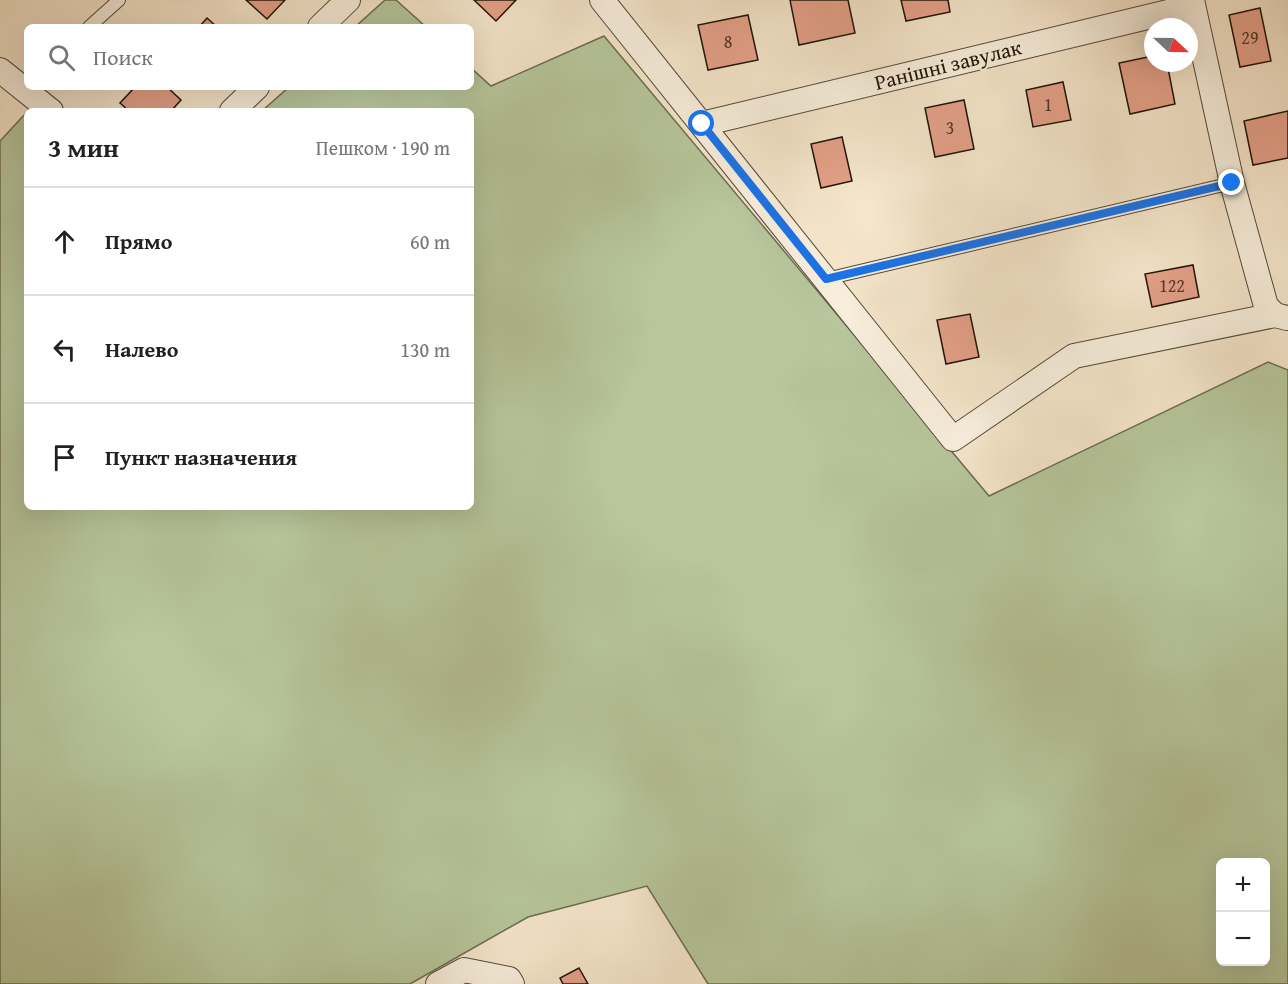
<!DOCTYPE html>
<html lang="ru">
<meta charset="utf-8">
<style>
body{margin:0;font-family:"Gentium Book Plus",serif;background:#f6f6f6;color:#202124}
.controls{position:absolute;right:18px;bottom:18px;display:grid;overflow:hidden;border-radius:9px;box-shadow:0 6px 24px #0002}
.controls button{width:54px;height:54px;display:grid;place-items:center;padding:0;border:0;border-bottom:2px solid #e0e0e0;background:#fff;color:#202124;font:30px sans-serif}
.compass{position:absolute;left:1144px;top:18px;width:54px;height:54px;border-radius:50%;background:#fff;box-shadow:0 6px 24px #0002;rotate:112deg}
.stop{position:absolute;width:18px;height:18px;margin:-14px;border:4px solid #1a73e8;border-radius:50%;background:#fff}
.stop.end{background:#1a73e8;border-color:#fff;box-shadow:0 2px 6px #0008}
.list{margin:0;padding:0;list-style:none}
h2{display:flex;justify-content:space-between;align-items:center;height:78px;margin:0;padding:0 24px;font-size:26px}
h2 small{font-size:20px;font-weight:400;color:#757577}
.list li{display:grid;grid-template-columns:39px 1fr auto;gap:18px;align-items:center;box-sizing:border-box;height:108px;padding:0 24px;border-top:2px solid #e0e0e0}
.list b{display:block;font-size:22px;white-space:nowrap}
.list em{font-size:20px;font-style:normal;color:#757577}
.icon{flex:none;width:33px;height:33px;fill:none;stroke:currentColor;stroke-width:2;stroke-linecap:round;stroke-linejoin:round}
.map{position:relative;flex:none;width:1288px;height:984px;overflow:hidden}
.search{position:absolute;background:#fff;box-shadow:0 6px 24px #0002;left:24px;top:24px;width:450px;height:66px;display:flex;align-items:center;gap:15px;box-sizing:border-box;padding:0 21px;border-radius:9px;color:#757577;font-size:22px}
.panel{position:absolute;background:#fff;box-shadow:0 6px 24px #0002;left:24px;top:108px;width:450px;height:402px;border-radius:9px}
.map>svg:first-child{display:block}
.green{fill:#b7c69b;stroke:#6b6d52;stroke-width:1.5;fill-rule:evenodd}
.building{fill:#e4a189;stroke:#1f1409;stroke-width:1.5}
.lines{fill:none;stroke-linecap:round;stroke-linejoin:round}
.service-casing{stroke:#54483a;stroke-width:14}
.minor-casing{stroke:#54483a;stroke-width:26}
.service{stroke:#f8efdd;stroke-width:12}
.minor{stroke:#f8efdd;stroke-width:24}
.route{stroke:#1a73e8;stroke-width:8}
.labels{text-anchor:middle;stroke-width:4.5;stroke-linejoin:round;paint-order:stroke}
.number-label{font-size:18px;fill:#503729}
.street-label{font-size:21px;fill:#1f1409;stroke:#f8efdd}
</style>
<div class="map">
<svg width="1288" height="984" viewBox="0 0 1288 984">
<rect width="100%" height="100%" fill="#f5e6cb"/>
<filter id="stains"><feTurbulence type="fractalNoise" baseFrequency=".00333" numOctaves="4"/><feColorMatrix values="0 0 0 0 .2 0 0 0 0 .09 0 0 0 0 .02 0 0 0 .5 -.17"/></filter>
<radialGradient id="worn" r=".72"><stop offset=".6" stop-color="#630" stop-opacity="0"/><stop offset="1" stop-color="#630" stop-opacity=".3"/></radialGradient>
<g class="green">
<polygon points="385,0 396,0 426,27 355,27"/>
<path d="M604,36L989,496L1268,362L1288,370V984H708L647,886L528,917L410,984H0V141L27,112V507H471V111H262L289,87H471V68L491,86ZM1220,862H1266V962H1220Z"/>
</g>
<g class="building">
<polygon points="246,0 285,0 267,19"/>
<polygon points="474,0 516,0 496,21"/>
<polygon points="790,0 848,0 855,33 799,45"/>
<polygon points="901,0 948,0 950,12 906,21"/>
<polygon points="1260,8 1271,61 1240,67 1229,15"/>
<polygon points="748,15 758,60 708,70 698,25"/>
<polygon points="207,18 217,27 199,27"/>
<polygon points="1153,56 1153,63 1167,63 1175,104 1130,114 1119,63"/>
<polygon points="1063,82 1071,120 1033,127 1026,90"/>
<polygon points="135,87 167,87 181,100 171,111 129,111 120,103"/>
<polygon points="964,100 974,149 935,157 925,108"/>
<polygon points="1288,111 1288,158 1253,165 1244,121"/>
<polygon points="842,137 852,181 821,188 811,144"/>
<polygon points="1193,265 1199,297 1152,307 1145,274"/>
<polygon points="970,314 979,357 946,364 937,320"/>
<polygon points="579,968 588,984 563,984 560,978"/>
</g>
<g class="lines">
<g class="service-casing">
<g id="service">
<polyline points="89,27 119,0"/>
<polyline points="826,279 1232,183"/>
</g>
</g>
<g class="minor-casing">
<g id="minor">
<polyline points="602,0 953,439 1074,356 1275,315"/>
<polyline points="1192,0 1232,183 1266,306 1275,315 1287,318"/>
<polyline points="320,27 348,0"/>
<polyline points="0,70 51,111"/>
<polyline points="232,111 257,87"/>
<polyline points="702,124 1193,6"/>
<polyline points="438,984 464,970 509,979 512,984"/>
</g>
</g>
<use href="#service" class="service"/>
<use href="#minor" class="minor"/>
</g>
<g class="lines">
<polyline class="route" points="702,124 826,279 1232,183"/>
</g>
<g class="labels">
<g class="number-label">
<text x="1250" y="44">29</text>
<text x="728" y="48">8</text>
<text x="1048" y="111">1</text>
<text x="950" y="134">3</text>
<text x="1172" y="292">122</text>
</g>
<g class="street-label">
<text transform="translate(948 65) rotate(-14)" y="7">Ранішні завулак</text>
</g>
</g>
<rect width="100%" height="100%" filter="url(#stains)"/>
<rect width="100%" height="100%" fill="url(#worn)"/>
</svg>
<div class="controls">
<button>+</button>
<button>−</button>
</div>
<svg class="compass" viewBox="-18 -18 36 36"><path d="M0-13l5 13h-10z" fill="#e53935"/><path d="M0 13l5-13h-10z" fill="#757577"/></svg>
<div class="stop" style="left:702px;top:124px"></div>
<div class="stop end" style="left:1232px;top:183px"></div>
<div class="search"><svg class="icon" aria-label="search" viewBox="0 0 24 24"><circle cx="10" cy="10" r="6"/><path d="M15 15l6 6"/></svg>Поиск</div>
<section class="panel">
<h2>3 мин<small>Пешком · 190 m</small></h2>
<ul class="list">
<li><svg class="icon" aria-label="ahead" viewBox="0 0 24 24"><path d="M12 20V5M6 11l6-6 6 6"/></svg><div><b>Прямо</b></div><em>60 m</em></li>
<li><svg class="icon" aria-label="left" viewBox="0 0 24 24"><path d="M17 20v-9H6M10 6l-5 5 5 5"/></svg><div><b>Налево</b></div><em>130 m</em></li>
<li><svg class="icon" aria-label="arrive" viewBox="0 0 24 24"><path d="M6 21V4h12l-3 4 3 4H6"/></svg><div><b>Пункт назначения</b></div></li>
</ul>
</section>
</div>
